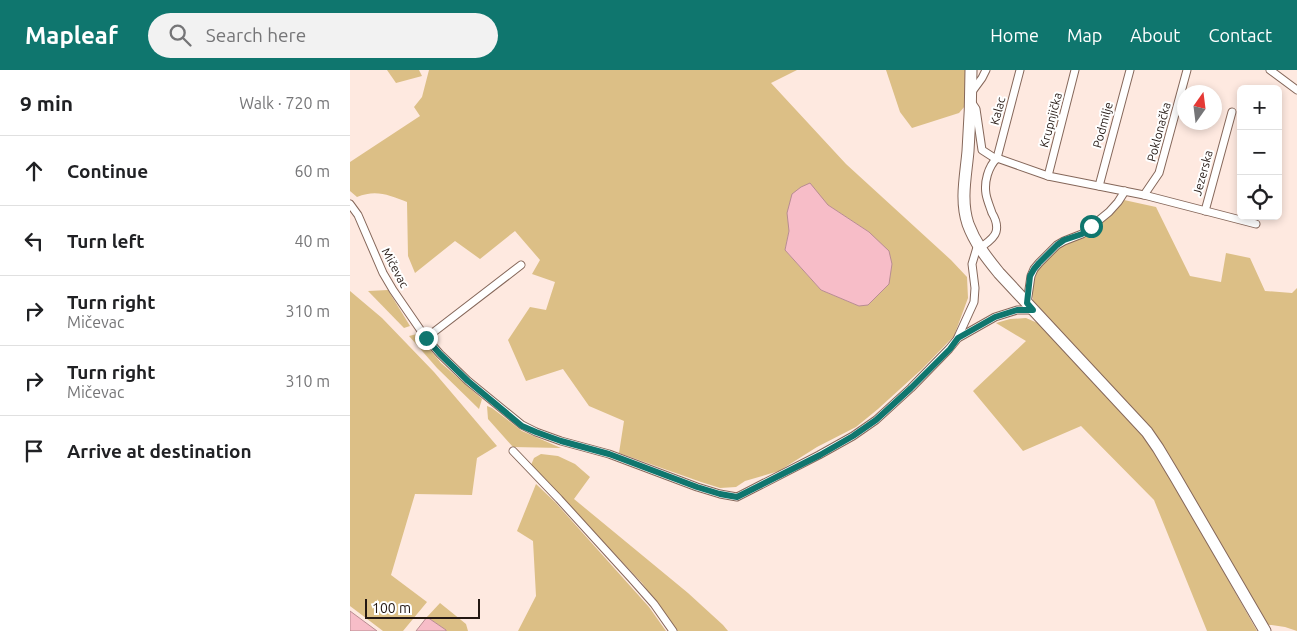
<!DOCTYPE html>
<meta charset="utf-8">
<style>
body{margin:0;font-family:Ubuntu,sans-serif;background:#f2f2f2;color:#202124}
.controls{position:absolute;right:15px;top:15px;display:grid;overflow:hidden;border-radius:8px;box-shadow:0 2px 8px #0003}
.controls button{width:45px;height:45px;display:grid;place-items:center;padding:0;border:0;border-bottom:1px solid #e0e0e0;background:#fff;color:#202124;font:25px sans-serif}
.compass{position:absolute;left:827px;top:15px;width:45px;height:45px;border-radius:50%;background:#fff;box-shadow:0 2px 8px #0003;rotate:14deg}
.scale{position:absolute;left:15px;bottom:12px;width:115px;box-sizing:border-box;padding-left:5px;border:2px solid #241813;border-top:0;font-size:14px;line-height:18px;white-space:nowrap;color:#241813;-webkit-text-stroke:4px #fff;paint-order:stroke}
.stop{position:absolute;width:15px;height:15px;margin:-11px;border:4px solid #0f766e;border-radius:50%;background:#fff}
.stop.end{background:#0f766e;border-color:#fff;box-shadow:0 1px 5px #0008}
.list{margin:0;padding:0;list-style:none}
h2{display:flex;justify-content:space-between;align-items:center;height:65px;margin:0;padding:0 20px;font-size:21px}
h2 small{font-size:16px;font-weight:400;color:#757577}
.list li{display:grid;grid-template-columns:32px 1fr auto;gap:15px;align-items:center;box-sizing:border-box;height:70px;padding:0 20px;border-top:1px solid #e0e0e0}
.list b{display:block;font-size:19px;white-space:nowrap}
.list p{margin:0;font-size:16px;white-space:nowrap;color:#757577}
.list em{font-size:16px;font-style:normal;color:#757577}
.icon{flex:none;width:28px;height:28px;fill:none;stroke:currentColor;stroke-width:2;stroke-linecap:round;stroke-linejoin:round}
.map{position:relative;flex:none;width:947px;height:561px;overflow:hidden}
header{display:flex;align-items:center;gap:30px;box-sizing:border-box;height:70px;padding:0 25px;background:#0f766e;color:#fff}
header strong{font-size:24px}
nav{display:flex;gap:28px;margin-inline-start:auto;font-size:18px}
.search{width:350px;height:45px;background:#f2f2f2;display:flex;align-items:center;gap:12px;box-sizing:border-box;padding:0 18px;border-radius:28px;color:#757577;font-size:19px}
main{display:flex}
aside{flex:1;background:#fff}
.map>svg:first-child{display:block}
.green{fill:#dcbf86;fill-rule:evenodd}
.water{fill:#f7bdc8;stroke:#b88c92}
.lines{fill:none;stroke-linecap:round;stroke-linejoin:round}
.minor-casing{stroke:#85675a;stroke-width:9}
.primary-casing{stroke:#85675a;stroke-width:13}
.minor{stroke:#fff;stroke-width:7}
.primary{stroke:#fff;stroke-width:11}
.route{stroke:#0f766e;stroke-width:6}
.labels{text-anchor:middle;stroke-width:4;stroke-linejoin:round;paint-order:stroke}
.street-label{font-size:12px;fill:#241813;stroke:#fff}
</style>
<header>
<strong>Mapleaf</strong>
<div class="search"><svg class="icon" aria-label="search" viewBox="0 0 24 24"><circle cx="10" cy="10" r="6"/><path d="M15 15l6 6"/></svg>Search here</div>
<nav><a>Home</a><a>Map</a><a>About</a><a>Contact</a></nav>
</header>
<main>
<aside>
<h2>9 min<small>Walk · 720 m</small></h2>
<ul class="list">
<li><svg class="icon" aria-label="ahead" viewBox="0 0 24 24"><path d="M12 20V5M6 11l6-6 6 6"/></svg><div><b>Continue</b></div><em>60 m</em></li>
<li><svg class="icon" aria-label="left" viewBox="0 0 24 24"><path d="M17 20v-9H6M10 6l-5 5 5 5"/></svg><div><b>Turn left</b></div><em>40 m</em></li>
<li><svg class="icon" aria-label="right" viewBox="0 0 24 24"><path d="M7 20v-9h11M14 6l5 5-5 5"/></svg><div><b>Turn right</b><p>Mičevac</p></div><em>310 m</em></li>
<li><svg class="icon" aria-label="right" viewBox="0 0 24 24"><path d="M7 20v-9h11M14 6l5 5-5 5"/></svg><div><b>Turn right</b><p>Mičevac</p></div><em>310 m</em></li>
<li><svg class="icon" aria-label="arrive" viewBox="0 0 24 24"><path d="M6 21V4h12l-3 4 3 4H6"/></svg><div><b>Arrive at destination</b></div></li>
</ul>
</aside>
<div class="map">
<svg width="947" height="561" viewBox="0 0 947 561">
<rect width="100%" height="100%" fill="#fee9e0"/>
<g class="green">
<polygon points="37,0 69,0 72,6 46,13"/>
<path d="M79,0H447L421,13L496,94L601,190L617,207L618,228L604,266L572,299L528,339L506,357L467,377L429,401L395,411L386,417L370,418L351,412L269,383L274,351L239,336L213,299L176,311L158,270L180,237L196,240L205,212L182,204L190,190L165,161L130,189L105,171L65,203L58,186L57,132C39,125 26,119 7,127L0,121V92L70,46L64,37L72,27ZM478,135L519,162L509,236L471,220L435,180L439,161Z"/>
<polygon points="536,0 617,0 618,16 615,36 609,43 562,58 550,42"/>
<polygon points="774,130 806,137 840,206 871,212 876,183 900,188 915,221 942,223 947,218 947,561 935,557 914,554 886,500 819,385 798,357 684,236 682,224 686,202 703,183 713,175 736,166 762,143"/>
<polygon points="38,220 60,256 54,258 18,221"/>
<polygon points="0,221 32,248 84,302 147,376 127,388 122,425 65,424 41,505 77,532 53,561 33,561 0,536"/>
<polygon points="676,248 690,254 794,367 818,403 907,561 857,561 804,430 731,356 673,381 623,321 676,271 646,253 660,249"/>
<polygon points="67,264 91,293 132,329 129,339 87,298 59,266"/>
<polygon points="137,336 142,338 172,361 211,378 163,377 138,349"/>
<polygon points="191,384 208,386 225,394 240,407 224,429 338,523 373,555 378,561 327,561 292,513 181,395 184,388"/>
<polygon points="186,414 205,432 299,537 316,561 168,561 186,526 183,471 167,461"/>
<polygon points="90,533 116,554 118,561 96,561 96,560 77,547"/>
</g>
<g class="water">
<polygon points="460,113 478,135 519,162 539,181 542,194 539,214 518,235 509,236 471,220 435,180 439,161 437,143 442,124 451,117"/>
<polygon points="0,541 27,561 0,561"/>
<polygon points="77,547 96,560 96,561 66,561"/>
</g>
<g class="lines">
<g class="minor-casing">
<g id="minor">
<polyline points="920,0 947,20"/>
<polyline points="621,23 632,8 636,0"/>
<polyline points="622,33 626,39 632,80 646,89"/>
<polyline points="647,88 670,0"/>
<polyline points="698,106 725,0"/>
<polyline points="749,116 780,0"/>
<polyline points="794,125 809,103 837,0"/>
<polyline points="0,134 8,145 33,203 43,220 76,268 90,284 118,311 172,355 186,362 211,371 259,384 347,417 370,424 387,427 469,385 503,366 526,350 561,318 599,279 608,268 645,247 667,240 683,240"/>
<polyline points="855,141 882,42"/>
<path d="M630,178C635,174 644,169 646,162C648,155 645,148 642,143C640,137 637,130 636,124C634,112 638,97 647,88L698,106L794,125L906,154"/>
<polyline points="677,233 681,206 684,199 689,193 707,175 714,171 732,164 759,142 768,132 775,121"/>
<polyline points="608,267 624,232 625,218 622,194 628,174"/>
<polyline points="76,268 171,195"/>
<polyline points="163,381 209,429 281,508 304,534 323,561"/>
</g>
</g>
<g class="primary-casing">
<path id="primary" d="M621,0C621,27 620,54 618,81C616,105 610,130 618,154C625,173 636,187 649,203L797,362L808,378L826,408L915,561"/>
</g>
<use href="#minor" class="minor"/>
<use href="#primary" class="primary"/>
</g>
<g class="lines">
<polyline class="route" points="76,268 90,284 118,311 172,356 186,362 211,371 259,384 347,417 370,424 387,427 470,385 503,366 526,350 561,318 600,279 608,268 645,247 667,240 683,240 677,233 680,206 684,199 689,193 707,175 714,170 732,164 741,156"/>
</g>
<g class="labels">
<g class="street-label">
<text transform="translate(648 41) rotate(-75)" y="4">Kalac</text>
<text transform="translate(701 50) rotate(-75)" y="4">Krupnjička</text>
<text transform="translate(753 55) rotate(-75)" y="4">Podmilje</text>
<text transform="translate(809 62) rotate(-75)" y="4">Poklonačka</text>
<text transform="translate(853 103) rotate(-75)" y="4">Jezerska</text>
<text transform="translate(45 198) rotate(62)" y="4">Mičevac</text>
</g>
</g>
</svg>
<div class="controls">
<button>+</button>
<button>−</button>
<button><svg class="icon" aria-label="locate" viewBox="0 0 24 24"><circle cx="12" cy="12" r="6"/><path d="M12 2v4M12 18v4M2 12h4M18 12h4"/></svg></button>
</div>
<svg class="compass" viewBox="-18 -18 36 36"><path d="M0-13l5 13h-10z" fill="#e53935"/><path d="M0 13l5-13h-10z" fill="#757577"/></svg>
<div class="scale">100 m</div>
<div class="stop" style="left:741px;top:156px"></div>
<div class="stop end" style="left:76px;top:268px"></div>
</div>
</main>
